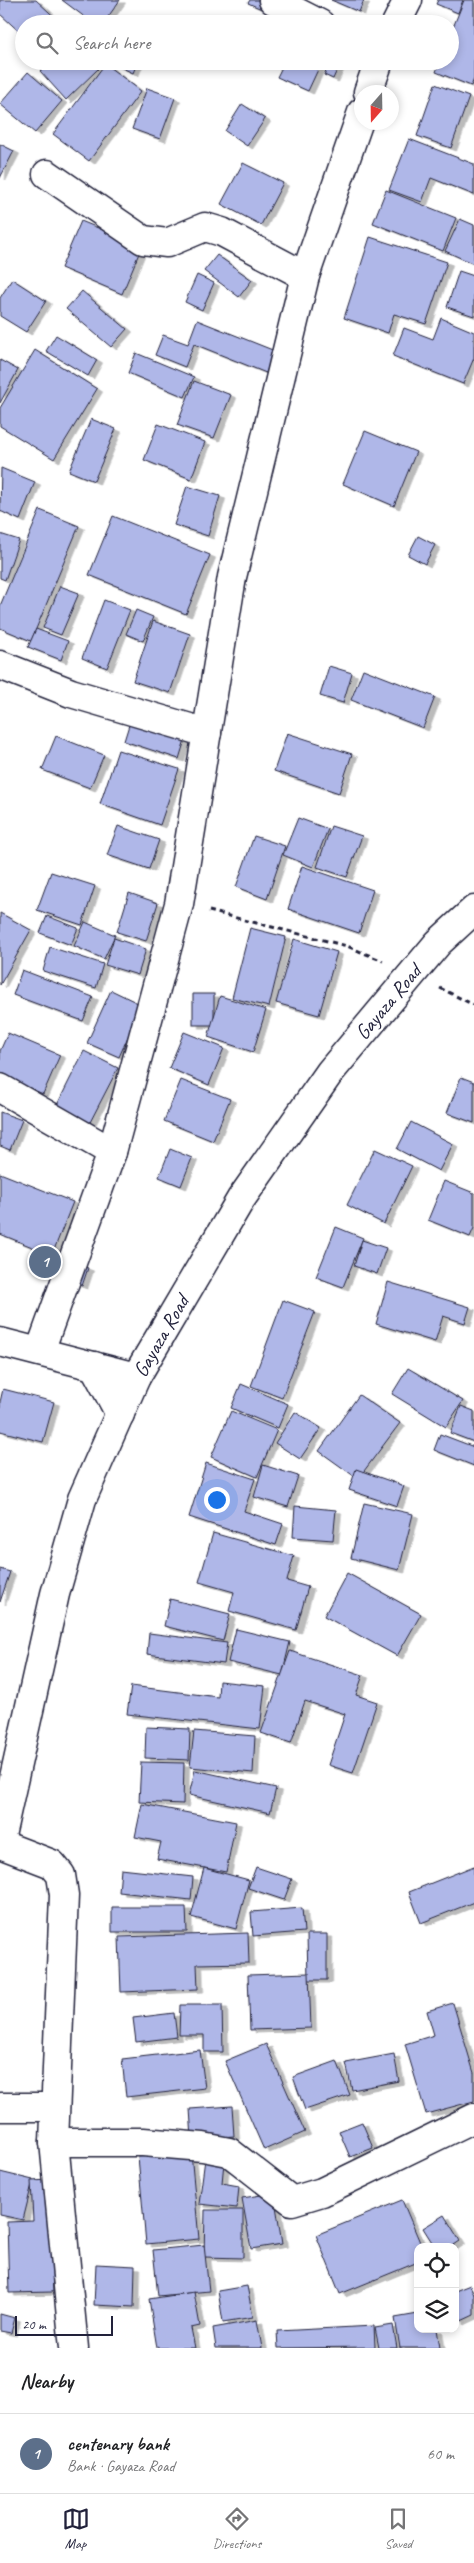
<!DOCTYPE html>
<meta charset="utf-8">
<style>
body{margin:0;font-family:Caveat,sans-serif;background:#f6f6f6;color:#202124}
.controls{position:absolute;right:15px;bottom:15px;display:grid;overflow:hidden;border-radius:10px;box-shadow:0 2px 8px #0003}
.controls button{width:45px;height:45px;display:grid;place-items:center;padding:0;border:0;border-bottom:1px solid #e0e0e0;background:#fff;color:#202124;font:25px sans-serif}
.compass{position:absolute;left:354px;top:85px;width:45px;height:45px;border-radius:50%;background:#fff;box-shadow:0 2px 8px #0003;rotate:200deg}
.scale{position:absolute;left:15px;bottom:12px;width:98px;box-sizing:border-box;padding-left:5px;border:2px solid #22223b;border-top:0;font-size:14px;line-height:18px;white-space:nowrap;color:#22223b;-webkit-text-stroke:4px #fff;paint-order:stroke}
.you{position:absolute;left:216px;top:1499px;width:18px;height:18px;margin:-12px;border:4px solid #fff;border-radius:50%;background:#1a73e8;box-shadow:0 0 0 8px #1a73e833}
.badge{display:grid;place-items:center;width:32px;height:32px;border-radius:50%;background:#22223b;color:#fff;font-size:16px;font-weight:700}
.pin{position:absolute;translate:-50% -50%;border:2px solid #fff;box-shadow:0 1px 5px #0006}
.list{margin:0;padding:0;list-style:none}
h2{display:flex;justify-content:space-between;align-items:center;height:65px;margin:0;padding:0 20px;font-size:21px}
h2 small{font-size:16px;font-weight:400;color:#757577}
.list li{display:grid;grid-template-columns:32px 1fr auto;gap:15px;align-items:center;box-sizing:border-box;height:80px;padding:0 20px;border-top:1px solid #e0e0e0}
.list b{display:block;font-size:19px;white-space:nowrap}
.list p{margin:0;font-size:16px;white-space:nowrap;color:#757577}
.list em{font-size:16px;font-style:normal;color:#757577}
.icon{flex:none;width:28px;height:28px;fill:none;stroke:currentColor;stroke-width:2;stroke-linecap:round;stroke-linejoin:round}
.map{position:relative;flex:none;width:474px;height:2348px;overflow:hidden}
.search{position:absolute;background:#fff;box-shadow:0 2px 8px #0003;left:15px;right:15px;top:15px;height:55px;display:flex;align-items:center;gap:12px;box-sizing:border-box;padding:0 18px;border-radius:28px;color:#757577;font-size:19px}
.sheet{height:145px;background:#fff}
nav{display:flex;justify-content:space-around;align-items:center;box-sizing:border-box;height:70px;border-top:1px solid #e0e0e0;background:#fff;font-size:14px;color:#757577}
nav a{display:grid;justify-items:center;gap:2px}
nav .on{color:#22223b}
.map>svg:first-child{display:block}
.building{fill:#afb7e8;stroke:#22223b;filter:url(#shadow)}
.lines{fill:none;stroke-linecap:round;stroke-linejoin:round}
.minor-casing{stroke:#22223b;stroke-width:31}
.major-casing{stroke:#22223b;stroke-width:31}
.path{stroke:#22223b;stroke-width:3;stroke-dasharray:5 4;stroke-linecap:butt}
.minor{stroke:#fff;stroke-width:28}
.major{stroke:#fff;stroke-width:28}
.labels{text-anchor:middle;stroke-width:4;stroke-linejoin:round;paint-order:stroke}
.street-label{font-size:21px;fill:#22223b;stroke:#fff}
</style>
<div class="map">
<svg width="474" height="2348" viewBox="0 0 474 2348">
<defs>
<filter id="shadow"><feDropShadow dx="5.5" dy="3" stdDeviation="0" flood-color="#0004"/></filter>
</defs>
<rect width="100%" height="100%" fill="#fff"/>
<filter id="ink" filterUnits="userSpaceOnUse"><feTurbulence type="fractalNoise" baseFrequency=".02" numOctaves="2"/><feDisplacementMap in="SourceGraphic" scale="10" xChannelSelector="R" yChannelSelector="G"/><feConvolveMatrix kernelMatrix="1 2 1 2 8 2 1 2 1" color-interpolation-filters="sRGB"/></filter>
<g filter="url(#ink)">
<g class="building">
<polygon points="0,0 36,0 62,24 24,24 24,36 0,14"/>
<polygon points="62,0 120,0 103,24 94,24"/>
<polygon points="250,0 276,0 284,19 248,3"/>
<polygon points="331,0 364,0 359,12"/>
<polygon points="438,0 463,0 458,13 436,4"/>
<polygon points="464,0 474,0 474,79 471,86 436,72 440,61 450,61 450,35"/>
<polygon points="51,61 92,61 99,68 66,100 40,71"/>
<polygon points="107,61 138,61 133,73"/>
<polygon points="285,61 322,61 308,91 277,77"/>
<polygon points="330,61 341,61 333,79 324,75"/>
<polygon points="105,64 141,91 89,161 53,134"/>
<polygon points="28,72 62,101 35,133 0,104"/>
<polygon points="435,84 469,97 451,148 417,136"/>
<polygon points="147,88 175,98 160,139 132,129"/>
<polygon points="242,104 265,119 247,146 225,131"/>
<polygon points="409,139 474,164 474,195 431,178 422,202 389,190"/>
<polygon points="0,144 14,151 0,178"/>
<polygon points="243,163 283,183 261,225 221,204"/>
<polygon points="386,190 456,218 443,251 373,223"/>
<polygon points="460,219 474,225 474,264 445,251"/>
<polygon points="81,221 142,246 122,294 61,268"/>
<polygon points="370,237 447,262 426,324 394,314 388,333 344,318"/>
<polygon points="217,255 252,280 239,297 204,271"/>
<polygon points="459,271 474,276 474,316 447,307"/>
<polygon points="197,275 214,283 202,310 185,302"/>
<polygon points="12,279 46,301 26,332 0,316 0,298"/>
<polygon points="82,291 127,329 111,347 66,309"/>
<polygon points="441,318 474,332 474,358 463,384 393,356 404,328 433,339"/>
<polygon points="197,320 275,351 266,373 194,344 185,367 155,355 163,335 188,344"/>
<polygon points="56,335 97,360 88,376 46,351"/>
<polygon points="35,350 97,389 54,459 0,426 0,408"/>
<polygon points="136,353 194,377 185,397 128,373"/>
<polygon points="0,360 18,370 0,403"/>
<polygon points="194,381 231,395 214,438 177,425"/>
<polygon points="91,419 116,429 94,481 69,471"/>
<polygon points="158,424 205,442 191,479 144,460"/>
<polygon points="365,431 416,452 394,506 343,484"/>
<polygon points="1,468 35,482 20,520 0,511"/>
<polygon points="187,486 220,496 208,536 174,525"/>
<polygon points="40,510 79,526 31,641 0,628 0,606"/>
<polygon points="113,516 210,555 186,614 89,575"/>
<polygon points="0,534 19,540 5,580 0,578"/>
<polygon points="418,536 435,545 425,564 408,555"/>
<polygon points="60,586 79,593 61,635 43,628"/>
<polygon points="104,600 130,610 107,668 82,658"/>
<polygon points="136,610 153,617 143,641 126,634"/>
<polygon points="153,621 190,634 170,693 133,681"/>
<polygon points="36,629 68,641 61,660 28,647"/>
<polygon points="329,666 352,673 343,703 320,696"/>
<polygon points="363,669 435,697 423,728 351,700"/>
<polygon points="133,712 188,730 179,759 124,741"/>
<polygon points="287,733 352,754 339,793 274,771"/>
<polygon points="56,736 104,755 90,788 42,770"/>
<polygon points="118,750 179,769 160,825 100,804"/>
<polygon points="298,818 328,829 313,867 283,855"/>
<polygon points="118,826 159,840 149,869 107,855"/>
<polygon points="331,826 362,836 347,877 317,867"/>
<polygon points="254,836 285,846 267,899 236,887"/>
<polygon points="302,866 373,890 359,933 288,909"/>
<polygon points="51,872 95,886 82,925 37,910"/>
<polygon points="129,893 158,903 146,941 117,932"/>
<polygon points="0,913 31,930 0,985"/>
<polygon points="47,916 78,928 71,945 40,933"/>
<polygon points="85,922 115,935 104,959 74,946"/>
<polygon points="250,928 286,937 269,1007 232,998"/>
<polygon points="114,938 146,949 138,975 105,965"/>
<polygon points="294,939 337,952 319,1015 276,1003"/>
<polygon points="50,947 103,964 96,988 43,971"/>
<polygon points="22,970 93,997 83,1021 13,995"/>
<polygon points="111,990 142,1005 119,1057 87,1043"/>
<rect x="193" y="994" width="21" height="31"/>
<polygon points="220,996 266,1010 253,1052 208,1037"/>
<polygon points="184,1032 224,1048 209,1085 169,1068"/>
<polygon points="8,1033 60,1055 43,1094 0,1075 0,1051"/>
<polygon points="84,1051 118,1068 85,1132 52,1115"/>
<polygon points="461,1077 474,1082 474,1123 447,1113"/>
<polygon points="181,1080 230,1099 213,1141 164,1121"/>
<polygon points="0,1112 22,1120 10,1150 0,1146"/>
<polygon points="411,1122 453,1144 439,1171 397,1149"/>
<polygon points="170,1149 192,1158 181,1186 159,1177"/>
<polygon points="375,1149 412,1166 384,1224 347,1205"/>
<polygon points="0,1173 73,1202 52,1255 0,1234"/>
<polygon points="444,1181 474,1193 474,1228 470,1237 428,1220"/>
<polygon points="336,1227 363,1238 343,1287 316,1277"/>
<polygon points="362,1240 386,1248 377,1274 354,1266"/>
<polygon points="68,1261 88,1268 82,1286 61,1279"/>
<polygon points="388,1282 470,1307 465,1323 443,1316 435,1342 376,1324"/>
<polygon points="283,1300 315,1312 282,1398 251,1386"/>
<polygon points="408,1368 463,1401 446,1427 392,1394"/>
<polygon points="241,1384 288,1404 278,1428 231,1408"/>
<polygon points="3,1389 54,1402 43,1442 0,1431 0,1402"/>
<polygon points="359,1395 400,1423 358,1479 319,1451"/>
<polygon points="461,1406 474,1411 474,1442 450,1433"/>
<polygon points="231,1411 277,1430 257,1477 211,1457"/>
<polygon points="295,1412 321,1428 300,1459 275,1443"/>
<polygon points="440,1434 474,1447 474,1466 434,1450"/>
<polygon points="206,1463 255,1479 244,1511 283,1524 276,1545 189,1517"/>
<polygon points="263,1465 298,1476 288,1507 254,1497"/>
<polygon points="356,1469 404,1486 397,1506 349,1490"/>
<polygon points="364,1503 413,1514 399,1570 351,1558"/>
<polygon points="295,1506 336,1510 333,1540 293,1537"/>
<polygon points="213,1533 294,1556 287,1581 308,1587 296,1630 229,1611 234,1592 199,1582"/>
<polygon points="0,1569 10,1572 0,1602"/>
<polygon points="347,1573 421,1614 397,1656 324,1616"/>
<polygon points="170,1599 230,1614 223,1641 164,1626"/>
<polygon points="236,1629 290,1642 282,1675 228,1662"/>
<polygon points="149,1633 227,1643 224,1664 147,1654"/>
<polygon points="290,1651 363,1675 356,1695 377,1702 353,1773 328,1765 345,1714 305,1701 291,1743 261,1733"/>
<polygon points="219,1681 265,1686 260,1729 127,1714 131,1686 218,1697"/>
<polygon points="146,1727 190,1729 189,1760 145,1758"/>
<polygon points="194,1731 255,1736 253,1773 190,1767"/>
<polygon points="141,1762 184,1763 183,1804 139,1802"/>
<polygon points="195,1770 276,1788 270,1813 189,1795"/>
<polygon points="142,1804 236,1822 226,1872 157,1859 161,1842 135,1837"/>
<polygon points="474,1866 474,1902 421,1923 409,1892"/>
<polygon points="256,1867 292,1879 284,1900 248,1888"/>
<polygon points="204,1868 249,1880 236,1929 191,1917"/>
<polygon points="121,1869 193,1877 191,1900 119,1892"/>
<polygon points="112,1907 186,1907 187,1932 112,1932"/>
<polygon points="302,1908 304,1932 253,1936 251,1912"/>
<polygon points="248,1933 249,1963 197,1964 198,1989 121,1992 119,1937"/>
<polygon points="307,1934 327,1934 327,1980 308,1980"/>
<polygon points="309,1973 311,2028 250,2030 248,1975"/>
<polygon points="453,2003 474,2073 474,2101 426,2114 405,2044 434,2035 427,2011"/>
<polygon points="180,2005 222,2005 223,2052 204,2052 204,2035 179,2035"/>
<polygon points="174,2013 177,2037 136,2042 133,2018"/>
<polygon points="266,2044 305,2132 264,2150 225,2061"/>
<polygon points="200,2050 205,2088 126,2097 122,2059"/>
<polygon points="394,2054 399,2081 352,2090 346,2063"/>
<polygon points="337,2061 350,2095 305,2110 293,2077"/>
<polygon points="232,2106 234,2136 192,2139 190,2109"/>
<polygon points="362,2122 373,2148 350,2157 339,2131"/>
<polygon points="191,2153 199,2239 146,2244 138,2157"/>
<polygon points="205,2159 224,2162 222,2183 239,2186 237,2208 199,2204"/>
<polygon points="0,2172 33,2180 23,2220 0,2215"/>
<polygon points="49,2180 53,2292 9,2293 7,2222 33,2221 31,2181"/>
<polygon points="274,2193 282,2244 251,2249 242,2198"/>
<polygon points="402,2200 422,2247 418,2247 418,2262 340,2294 316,2235"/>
<polygon points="205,2210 243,2210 243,2258 204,2257"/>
<polygon points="444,2215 460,2241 451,2247 435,2247 423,2228"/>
<polygon points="204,2245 209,2291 158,2296 153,2250"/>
<polygon points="96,2264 135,2266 134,2307 94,2305"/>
<polygon points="470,2285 474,2295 474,2315 459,2322 455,2311 455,2291"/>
<polygon points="247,2286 253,2317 223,2322 218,2291"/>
<polygon points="194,2292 200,2326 191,2328 195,2348 157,2348 149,2299"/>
<polygon points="0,2314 15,2318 11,2333 0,2331"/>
<polygon points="418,2314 418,2329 437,2329 440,2348 400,2348 395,2318"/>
<polygon points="257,2320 262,2348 216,2348 213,2328"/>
<polygon points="393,2325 397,2348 379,2348 375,2328"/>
<polygon points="374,2326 375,2347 278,2348 277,2331"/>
</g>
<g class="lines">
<g class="minor-casing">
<g id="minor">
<polyline points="273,0 320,24"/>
<polyline points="396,24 408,0"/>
<polyline points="368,92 379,61"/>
<polyline points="47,174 143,240 167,243 205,227 222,232 305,276"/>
<polyline points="0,665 71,693 207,733"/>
<polyline points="0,1088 112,1152"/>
<polyline points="0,1342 136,1377"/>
<polyline points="40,1351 112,1152 179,904 232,577 305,276 362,112"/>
<polyline points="94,1366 120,1414"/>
<polyline points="0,1844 52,1864 61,1875 64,1895 54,2142 74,2348"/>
<polyline points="0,2107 54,2107"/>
<polyline points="54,2142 143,2142 203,2147 229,2152 292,2201 322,2192 474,2118"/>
</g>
</g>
<g class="major-casing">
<polyline id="major" points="0,1840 55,1594 82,1499 136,1377 241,1199 330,1072 438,943 474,910"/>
</g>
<g class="path">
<polyline points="209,911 347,946 383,961"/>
<polyline points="440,988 474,1005"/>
</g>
<use href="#minor" class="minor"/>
<use href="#major" class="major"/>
</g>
</g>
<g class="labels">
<g class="street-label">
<text transform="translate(388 1002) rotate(-50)" y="7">Gayaza Road</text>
<text transform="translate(161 1336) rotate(-60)" y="7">Gayaza Road</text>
</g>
</g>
</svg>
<div class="controls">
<button><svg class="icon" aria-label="locate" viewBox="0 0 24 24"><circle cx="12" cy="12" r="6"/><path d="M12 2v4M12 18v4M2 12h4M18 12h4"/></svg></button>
<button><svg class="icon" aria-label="layers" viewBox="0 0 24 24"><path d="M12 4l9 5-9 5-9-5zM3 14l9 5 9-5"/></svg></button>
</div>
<svg class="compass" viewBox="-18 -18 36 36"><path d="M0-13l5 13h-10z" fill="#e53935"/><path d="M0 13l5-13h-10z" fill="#757577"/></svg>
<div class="scale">20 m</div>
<div class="you"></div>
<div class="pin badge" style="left:45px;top:1262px;background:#5c6f8a">1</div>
<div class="search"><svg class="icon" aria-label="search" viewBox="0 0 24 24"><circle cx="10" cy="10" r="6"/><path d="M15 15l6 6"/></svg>Search here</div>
</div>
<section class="sheet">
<h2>Nearby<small></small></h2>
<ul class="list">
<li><span class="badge" style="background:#5c6f8a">1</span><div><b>centenary bank</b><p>Bank · Gayaza Road</p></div><em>60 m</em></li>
</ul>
</section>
<nav>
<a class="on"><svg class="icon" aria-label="map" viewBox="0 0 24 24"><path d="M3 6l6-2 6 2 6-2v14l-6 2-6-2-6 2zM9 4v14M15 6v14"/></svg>Map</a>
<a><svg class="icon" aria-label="directions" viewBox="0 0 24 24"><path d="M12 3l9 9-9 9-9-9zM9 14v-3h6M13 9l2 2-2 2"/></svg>Directions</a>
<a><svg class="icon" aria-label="saved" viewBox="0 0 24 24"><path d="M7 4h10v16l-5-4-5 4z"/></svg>Saved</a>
</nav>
